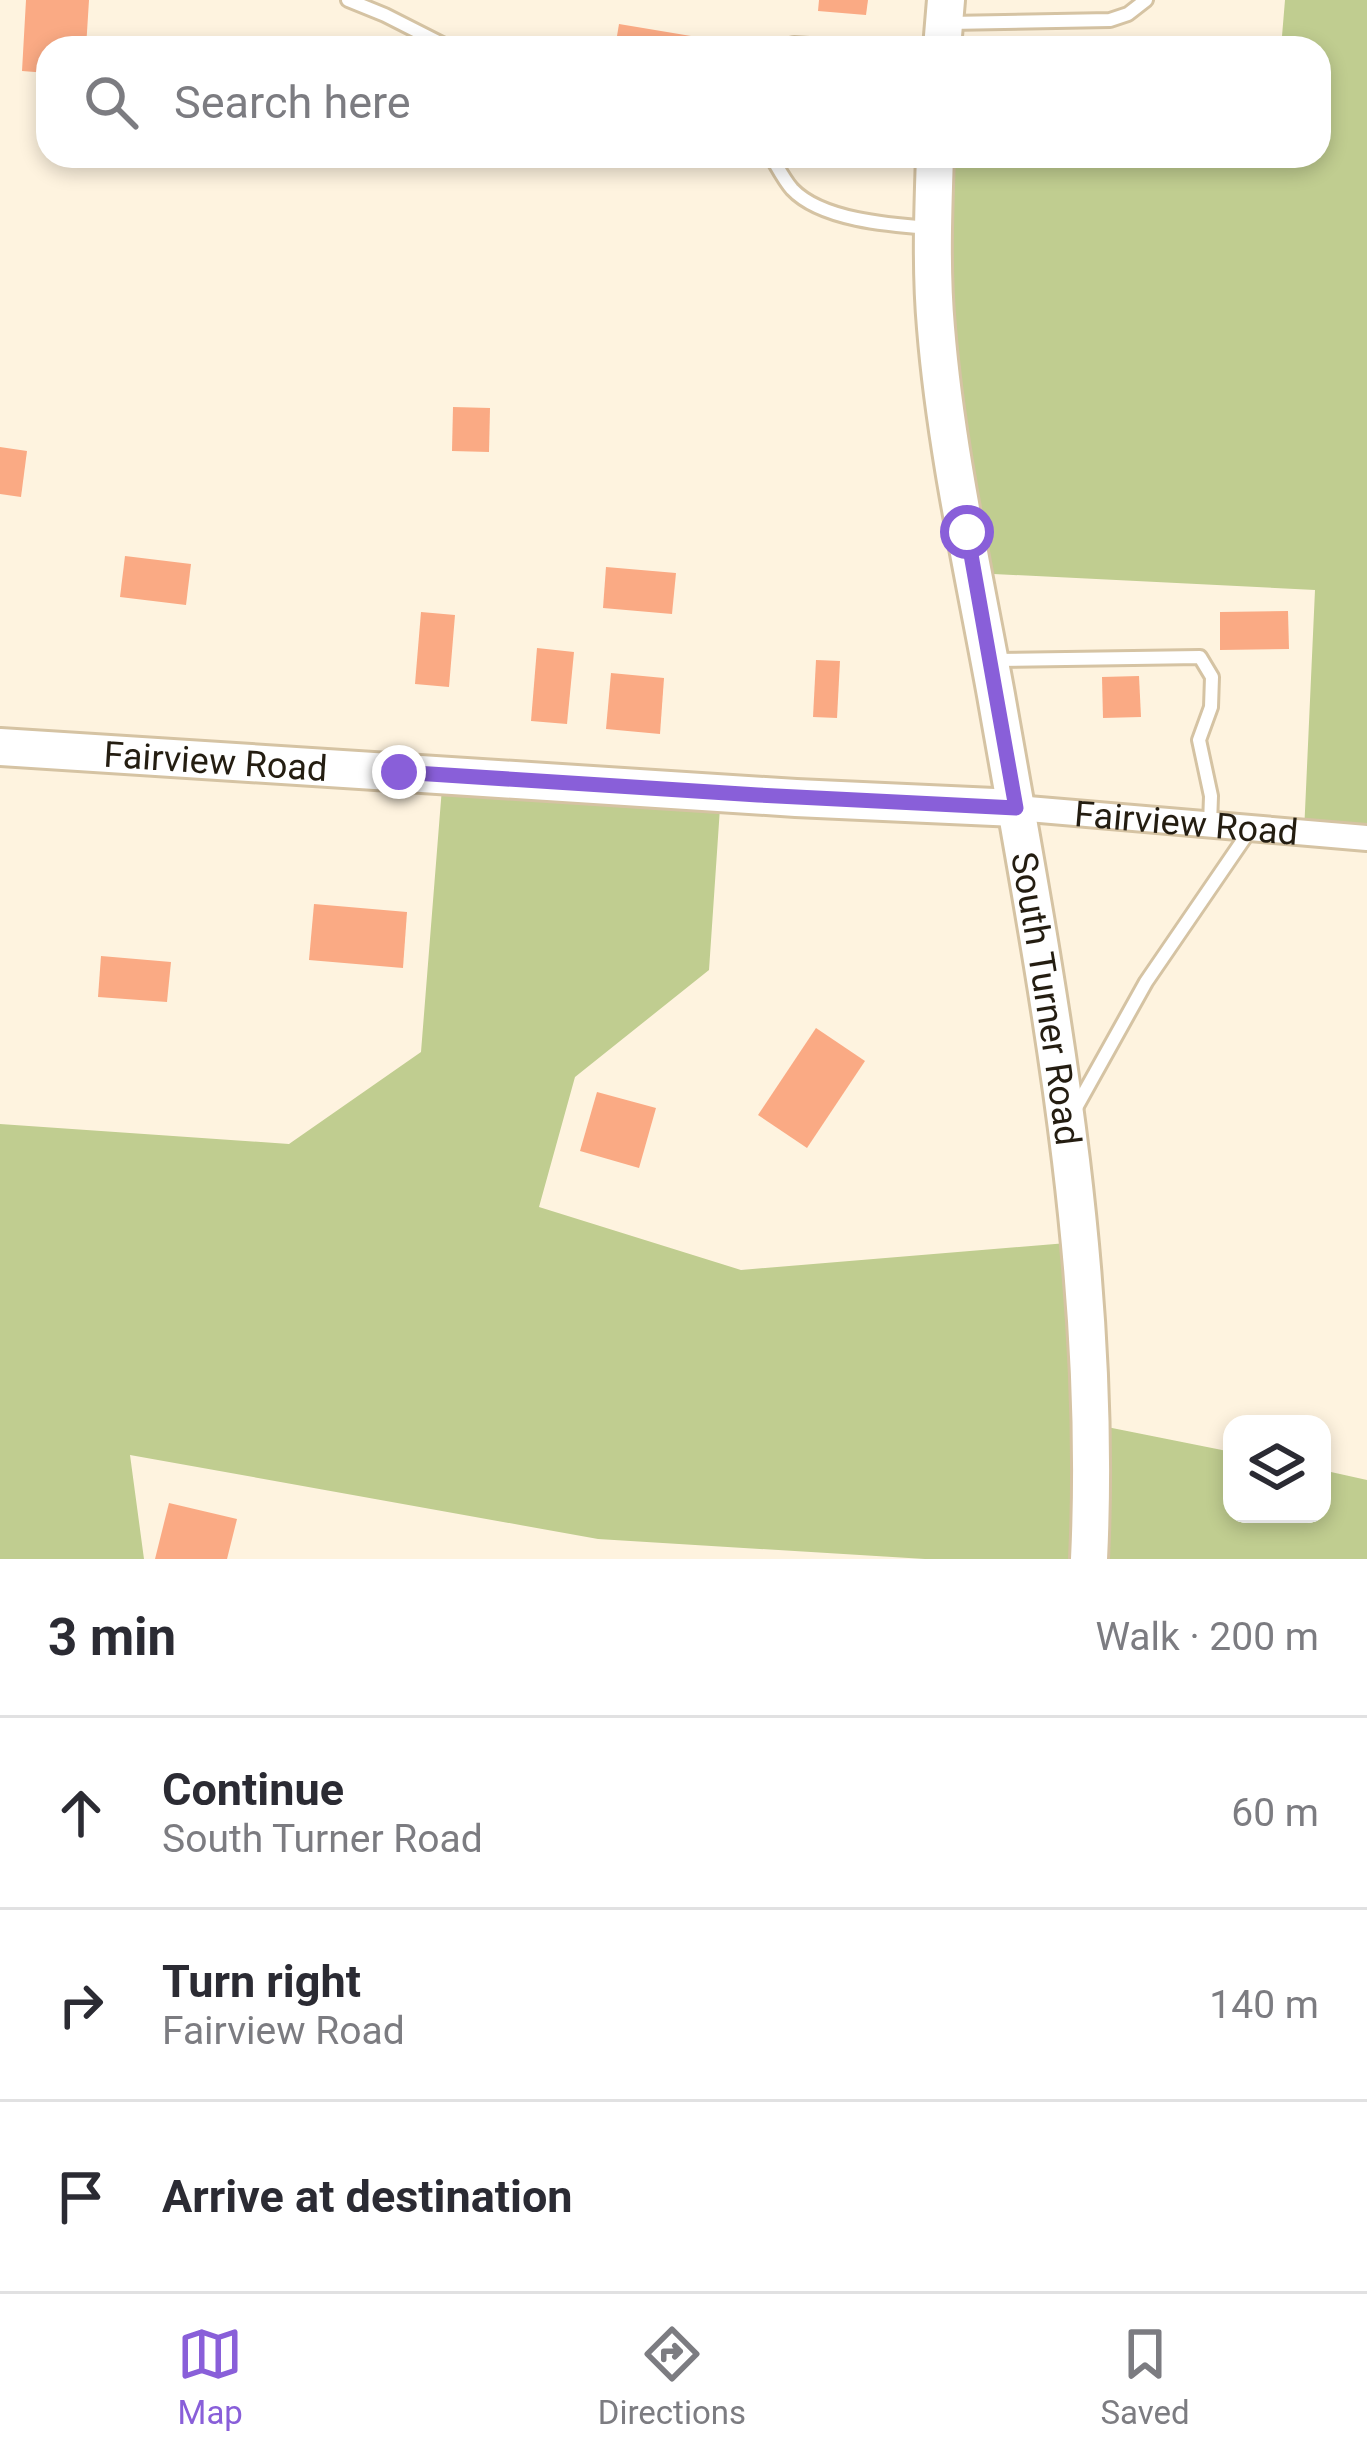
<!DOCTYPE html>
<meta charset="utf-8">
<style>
body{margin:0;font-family:Roboto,sans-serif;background:#f7f7f7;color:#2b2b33}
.controls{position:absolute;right:36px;bottom:36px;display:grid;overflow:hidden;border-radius:24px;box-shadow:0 6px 18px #0003}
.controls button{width:108px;height:108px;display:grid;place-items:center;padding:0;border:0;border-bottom:3px solid #e1e1e2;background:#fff;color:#2b2b33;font:60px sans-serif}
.stop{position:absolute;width:36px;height:36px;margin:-27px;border:9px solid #895fd9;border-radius:50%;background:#fff}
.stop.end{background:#895fd9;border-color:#fff;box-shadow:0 3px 12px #0008}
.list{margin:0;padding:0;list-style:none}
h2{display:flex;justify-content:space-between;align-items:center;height:156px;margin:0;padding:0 48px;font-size:51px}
h2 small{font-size:39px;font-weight:400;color:#7c7c81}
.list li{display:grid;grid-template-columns:78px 1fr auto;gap:36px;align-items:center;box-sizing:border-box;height:192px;padding:0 48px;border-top:3px solid #e1e1e2}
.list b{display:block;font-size:45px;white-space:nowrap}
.list p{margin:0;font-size:39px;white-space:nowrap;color:#7c7c81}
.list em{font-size:39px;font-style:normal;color:#7c7c81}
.icon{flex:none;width:66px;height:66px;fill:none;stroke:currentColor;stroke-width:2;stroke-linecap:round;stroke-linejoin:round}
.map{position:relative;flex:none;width:1367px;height:1559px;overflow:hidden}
.search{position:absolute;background:#fff;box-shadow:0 6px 18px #0003;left:36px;right:36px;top:36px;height:132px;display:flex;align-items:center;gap:30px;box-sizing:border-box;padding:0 42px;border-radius:36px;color:#7c7c81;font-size:45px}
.sheet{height:732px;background:#fff}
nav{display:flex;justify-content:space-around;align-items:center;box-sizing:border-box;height:168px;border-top:3px solid #e1e1e2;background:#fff;font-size:33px;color:#7c7c81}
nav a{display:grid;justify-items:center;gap:6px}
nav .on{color:#895fd9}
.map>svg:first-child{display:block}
.green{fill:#c0cd90}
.building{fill:#faaa84}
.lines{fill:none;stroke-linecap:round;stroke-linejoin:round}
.lane-casing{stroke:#d5c3a3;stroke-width:18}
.street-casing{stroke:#d5c3a3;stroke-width:30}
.secondary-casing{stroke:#d5c3a3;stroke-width:42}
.lane{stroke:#fff;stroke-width:12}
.street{stroke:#fff;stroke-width:24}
.secondary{stroke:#fff;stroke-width:36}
.route{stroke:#895fd9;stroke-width:15}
.labels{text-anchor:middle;stroke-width:9;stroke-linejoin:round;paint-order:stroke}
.street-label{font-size:36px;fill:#241d11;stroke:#fff}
</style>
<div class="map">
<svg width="1367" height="1559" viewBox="0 0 1367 1559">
<rect width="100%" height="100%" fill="#fef3df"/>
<g class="green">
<polygon points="1285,0 1367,0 1367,838 1304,833 1315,590 974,573 935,156 1319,156 1319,48 1281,48"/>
<polygon points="443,775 721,793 709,970 575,1077 539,1207 741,1270 1079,1242 1092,1424 1232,1452 1232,1514 1322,1514 1322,1470 1367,1480 1367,1559 925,1559 598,1539 130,1455 144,1559 0,1559 0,1124 289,1144 421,1052"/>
</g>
<g class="building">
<polygon points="26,0 89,0 86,48 48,48 48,73 22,71"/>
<polygon points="819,0 868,0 866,15 818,11"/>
<polygon points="619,24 703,38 701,48 615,48"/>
<polygon points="453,407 490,408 489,452 452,451"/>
<polygon points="0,447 27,451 21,497 0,494"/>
<polygon points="125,556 191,564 186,605 120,597"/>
<polygon points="606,567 676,573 672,614 603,608"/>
<polygon points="1288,611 1289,649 1220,650 1220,612"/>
<polygon points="421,612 455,615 449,687 415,684"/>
<polygon points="537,648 574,652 567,724 531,721"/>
<polygon points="816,660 840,661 837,718 813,717"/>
<polygon points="611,673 664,678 660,734 606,729"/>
<polygon points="1139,676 1141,717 1103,718 1102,677"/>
<polygon points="314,904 407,912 403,968 309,960"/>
<polygon points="101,956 171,962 167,1002 98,997"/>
<polygon points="816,1028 865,1061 807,1148 758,1115"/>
<polygon points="597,1092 656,1108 639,1168 580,1151"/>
<polygon points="169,1503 237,1519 227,1559 155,1559"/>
</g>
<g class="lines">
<g class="lane-casing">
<g id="lane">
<polyline points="348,0 385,15 450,48"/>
<polyline points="949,23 1110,20 1128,14 1146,0"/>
<polyline points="777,48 794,44 855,48 935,46"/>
<path d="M771,156C777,166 784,180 792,189C821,220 890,225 930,228"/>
<polyline points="993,660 1200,657 1212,677 1211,707 1199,740 1211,796 1210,825"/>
<polyline points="1073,1113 1146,982 1250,830"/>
</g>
</g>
<g class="street-casing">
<g id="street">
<path id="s1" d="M1016,808L1367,838"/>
</g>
</g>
<g class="secondary-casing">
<g id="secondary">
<polyline points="942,48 946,0"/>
<path id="s2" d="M935,156C933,214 931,271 936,328C946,451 974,574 996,695C1046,980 1103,1268 1089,1559"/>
<path id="s3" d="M0,747L796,798L1016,808"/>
</g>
</g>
<use href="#lane" class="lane"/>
<use href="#street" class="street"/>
<use href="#secondary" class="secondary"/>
</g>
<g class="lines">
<polyline class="route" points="399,772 758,795 1016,808 967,532"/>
</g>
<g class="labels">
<g class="street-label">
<text dy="13" stroke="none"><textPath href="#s3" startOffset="216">Fairview Road</textPath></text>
<text dy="13" stroke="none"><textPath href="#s1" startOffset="171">Fairview Road</textPath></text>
<text dy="13" stroke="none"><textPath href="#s2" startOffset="852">South Turner Road</textPath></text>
</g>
</g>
</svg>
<div class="controls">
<button><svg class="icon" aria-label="layers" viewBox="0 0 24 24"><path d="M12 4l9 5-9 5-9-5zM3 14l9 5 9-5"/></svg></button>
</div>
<div class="stop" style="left:967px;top:532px"></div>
<div class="stop end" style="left:399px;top:772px"></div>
<div class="search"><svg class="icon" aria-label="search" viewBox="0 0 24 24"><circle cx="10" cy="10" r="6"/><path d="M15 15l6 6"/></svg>Search here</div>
</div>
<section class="sheet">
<h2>3 min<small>Walk · 200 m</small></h2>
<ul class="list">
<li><svg class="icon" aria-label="ahead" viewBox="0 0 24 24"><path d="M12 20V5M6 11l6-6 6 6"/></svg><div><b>Continue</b><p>South Turner Road</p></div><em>60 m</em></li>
<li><svg class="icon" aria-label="right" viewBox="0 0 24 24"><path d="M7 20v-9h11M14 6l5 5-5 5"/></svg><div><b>Turn right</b><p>Fairview Road</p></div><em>140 m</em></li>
<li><svg class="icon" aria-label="arrive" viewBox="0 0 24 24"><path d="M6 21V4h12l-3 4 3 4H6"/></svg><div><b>Arrive at destination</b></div></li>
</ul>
</section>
<nav>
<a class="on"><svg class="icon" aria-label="map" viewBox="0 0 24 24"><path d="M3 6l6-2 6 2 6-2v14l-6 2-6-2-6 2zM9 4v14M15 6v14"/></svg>Map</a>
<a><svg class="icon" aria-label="directions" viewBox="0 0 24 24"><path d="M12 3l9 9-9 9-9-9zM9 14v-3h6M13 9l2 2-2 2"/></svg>Directions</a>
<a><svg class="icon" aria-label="saved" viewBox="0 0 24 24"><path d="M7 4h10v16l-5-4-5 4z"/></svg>Saved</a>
</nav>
